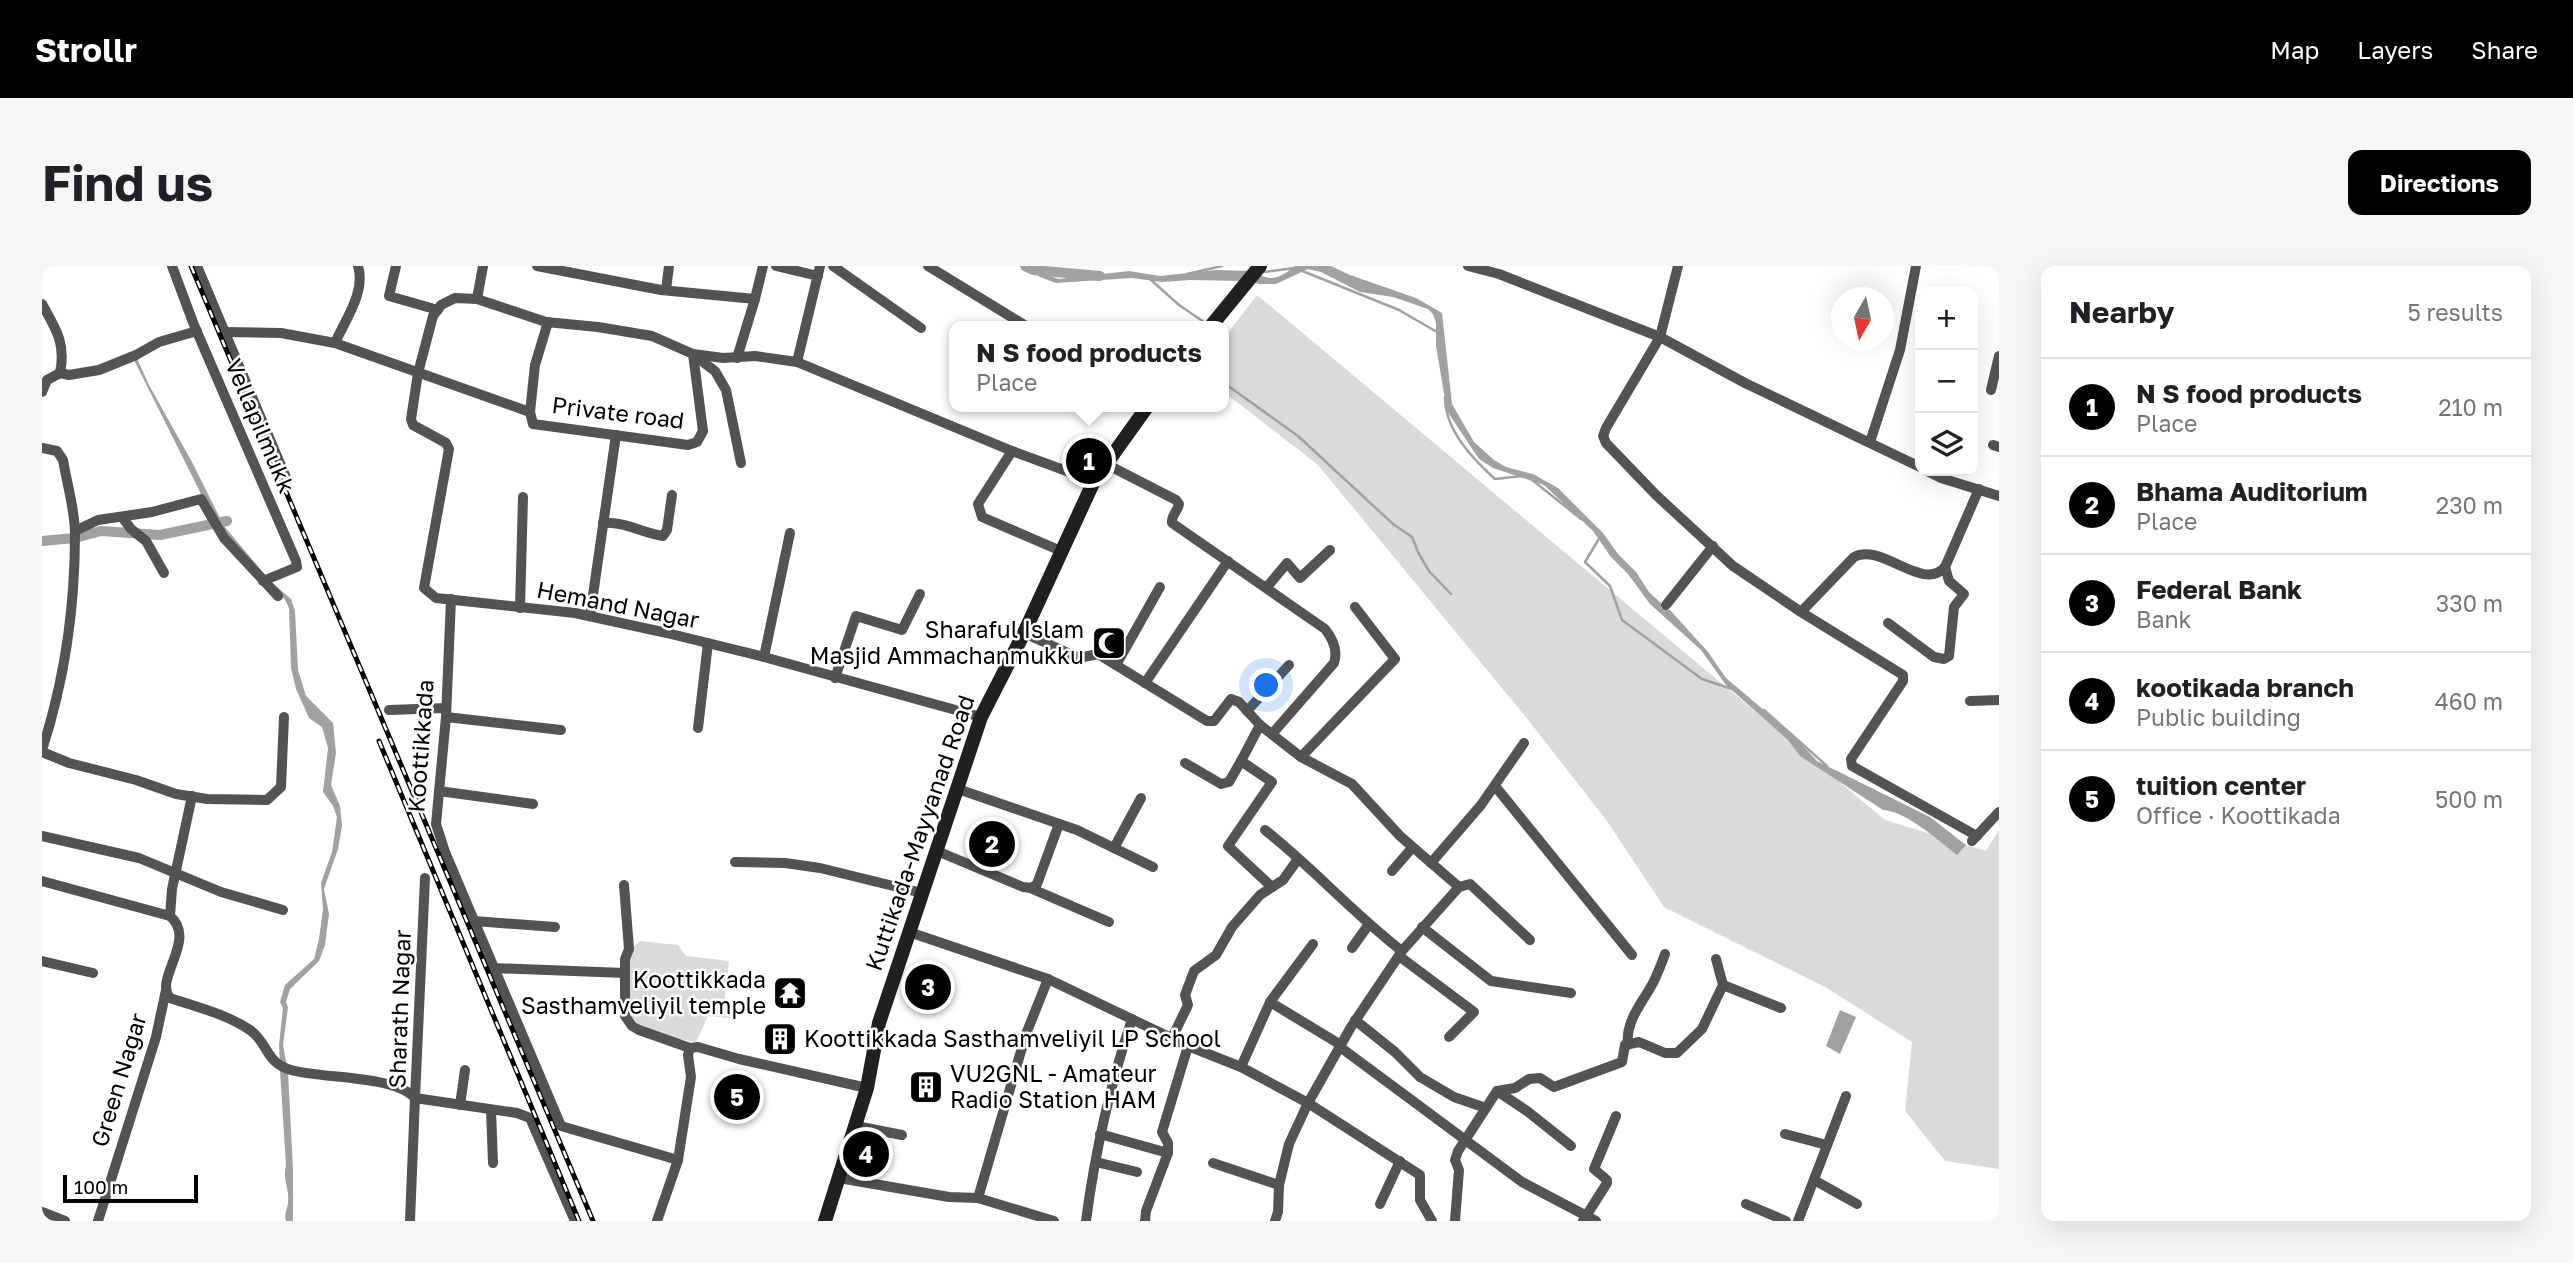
<!DOCTYPE html>
<meta charset="utf-8">
<style>
body{margin:0;font-family:"Golos Text",sans-serif;background:#f6f6f6;color:#202124}
.controls{position:absolute;right:21px;top:21px;display:grid;overflow:hidden;border-radius:14px;box-shadow:0 7px 28px #0002}
.controls button{width:63px;height:63px;display:grid;place-items:center;padding:0;border:0;border-bottom:2px solid #e0e0e0;background:#fff;color:#202124;font:35px sans-serif}
.compass{position:absolute;left:1789px;top:21px;width:63px;height:63px;border-radius:50%;background:#fff;box-shadow:0 7px 28px #0002;rotate:189deg}
.scale{position:absolute;left:21px;bottom:18px;width:135px;box-sizing:border-box;padding-left:7px;border:4px solid #000;border-top:0;font-size:19px;line-height:24px;white-space:nowrap;color:#000;-webkit-text-stroke:5px #fff;paint-order:stroke}
.you{position:absolute;left:1225px;top:420px;width:24px;height:24px;margin:-18px;border:5px solid #fff;border-radius:50%;background:#1a73e8;box-shadow:0 0 0 10px #1a73e833}
.badge{display:grid;place-items:center;width:46px;height:46px;border-radius:50%;background:#000;color:#fff;font-size:23px;font-weight:700}
.pin{position:absolute;translate:-50% -50%;border:4px solid #fff;box-shadow:0 2px 7px #0006}
.popup{position:absolute;left:907px;top:55px;width:280px;height:91px;box-sizing:border-box;display:grid;place-content:center;border-radius:14px;background:#fff;filter:drop-shadow(0 2px 5px #0005);font-size:23px;white-space:nowrap;color:#757577}
.popup b{font-size:26px;color:#202124}
.popup::after{content:'';position:absolute;left:50%;top:100%;margin-left:-14px;border:14px solid transparent;border-top-color:#fff}
.list{margin:0;padding:0;list-style:none}
h2{display:flex;justify-content:space-between;align-items:center;height:91px;margin:0;padding:0 28px;font-size:30px}
h2 small{font-size:23px;font-weight:400;color:#757577}
.list li{display:grid;grid-template-columns:46px 1fr auto;gap:21px;align-items:center;box-sizing:border-box;height:98px;padding:0 28px;border-top:2px solid #e0e0e0}
.list b{display:block;font-size:26px;white-space:nowrap}
.list p{margin:0;font-size:23px;white-space:nowrap;color:#757577}
.list em{font-size:23px;font-style:normal;color:#757577}
.icon{flex:none;width:38px;height:38px;fill:none;stroke:currentColor;stroke-width:2;stroke-linecap:round;stroke-linejoin:round}
.map{position:relative;flex:none;width:1957px;height:955px;overflow:hidden;border-radius:14px}
header{display:flex;align-items:center;gap:42px;box-sizing:border-box;height:98px;padding:0 35px;background:#000;color:#fff}
header strong{font-size:33px}
nav{display:flex;gap:38px;margin-inline-start:auto;font-size:24px}
.intro{display:flex;align-items:center;justify-content:space-between;box-sizing:border-box;height:168px;padding:0 42px}
h1{margin:0;font-size:49px}
.button{padding:18px 32px;border-radius:14px;background:#000;color:#fff;font-size:24px;font-weight:700}
main{display:flex;gap:42px;padding:0 42px}
aside{flex:1;background:#fff;border-radius:14px;box-shadow:0 7px 28px #0002}
.map>svg:first-child{display:block}
.green{fill:#dadada}
.water{fill:#a1a1a1}
.lines{fill:none;stroke-linecap:round;stroke-linejoin:round}
.stream{stroke:#a1a1a1;stroke-width:2.5}
.canal{stroke:#a1a1a1;stroke-width:10}
.street{stroke:#535353;stroke-width:10}
.secondary{stroke:#202020;stroke-width:14}
.rail-casing{stroke:#000;stroke-width:5}
.rail{stroke:#fff;stroke-width:2.5;stroke-dasharray:8;stroke-linecap:butt}
.labels{text-anchor:middle;stroke-width:5;stroke-linejoin:round;paint-order:stroke}
.street-label{font-size:23px;fill:#000;stroke:#fff}
.poi-label{font-size:23px;fill:#000;stroke:#fff;text-anchor:end}
</style>
<header>
<strong>Strollr</strong>
<nav><a>Map</a><a>Layers</a><a>Share</a></nav>
</header>
<div class="intro"><h1>Find us</h1><a class="button">Directions</a></div>
<main>
<div class="map">
<svg width="1957" height="955" viewBox="0 0 1957 955">
<rect width="100%" height="100%" fill="#fff"/>
<g class="green">
<polygon points="1215,29 1843,554 1944,585 1957,564 1957,903 1903,895 1863,845 1870,776 1785,722 1622,641 1565,555 1487,455 1276,199 1182,126 1182,72"/>
<path d="M598,675L636,679L644,690L687,695L683,731L688,752L666,750L654,776C636,773 596,767 588,748C583,737 586,722 586,709C587,695 586,684 598,675Z"/>
</g>
<g class="water">
<polygon points="985,0 995,0 1007,10 1017,13 1087,5 1118,10 1174,4 1209,5 1201,15 1148,14 1120,16 1090,12 1014,17 998,11"/>
<path d="M1253,0H1289L1308,9L1374,32L1400,47L1410,138L1432,176L1452,194L1464,201L1491,208L1516,222L1561,267L1576,288L1594,306L1607,326L1621,339L1619,342L1628,344L1666,386L1684,412L1749,467L1775,495L1888,551L1924,579L1915,589C1897,575 1864,545 1841,544L1758,490L1746,474L1684,419L1659,384L1608,338L1586,308L1569,291L1551,265L1502,219L1451,202L1437,193L1405,145L1394,80V57L1391,48L1386,43L1351,31L1318,26L1279,6L1266,3L1234,18H1217L1211,16L1216,8C1232,17 1241,9 1253,0Z"/>
<polygon points="94,90 107,119 151,198 182,260 225,311 221,313 169,248 91,92"/>
<path d="M227,314L249,333L253,345L256,404L264,430L291,457L294,487L289,519L298,540L300,560L296,583L282,623L287,648L283,679L277,695L248,723L244,736L246,741L241,779L245,800L238,798L237,779L241,742L238,736L243,719L272,693L277,673L281,643L279,617L290,586L295,551L291,540L281,526L286,482L280,461L267,452L254,423L249,402L247,343C244,331 234,324 227,314Z"/>
<polygon points="1798,744 1814,751 1798,788 1784,780"/>
<path d="M238,804L246,806L251,904V955H244C242,947 245,945 246,937C248,924 240,913 244,900Z"/>
</g>
<g class="lines">
<g class="stream">
<polyline points="1258,4 1357,44 1395,66"/>
<polyline points="1223,6 1252,2"/>
<polyline points="1145,8 1180,0"/>
<polyline points="1108,13 1137,39 1162,56"/>
<polyline points="1182,117 1256,170 1351,258 1370,271 1376,286 1387,305 1409,328"/>
<path d="M1403,131C1403,164 1430,192 1453,213L1480,210"/>
<polyline points="1489,213 1539,253"/>
<polyline points="1558,271 1543,296 1568,320 1580,354 1660,413 1690,423"/>
<polyline points="1722,444 1785,500"/>
</g>
<g class="canal">
<polyline points="983,0 991,4 1058,10"/>
<polyline points="0,275 33,272 59,265 118,269 185,255"/>
</g>
<g class="street">
<polyline points="130,0 152,59 254,295 255,301 221,315"/>
<polyline points="155,0 245,214"/>
<polyline points="354,0 347,30 396,44"/>
<polyline points="495,0 619,24 713,33"/>
<polyline points="734,0 776,10"/>
<polyline points="791,0 879,62"/>
<polyline points="886,0 984,60"/>
<polyline points="1426,0 1457,8 1618,71 1703,117 1878,201"/>
<polyline points="1636,0 1618,71 1564,162 1561,170 1564,177 1614,229 1691,300 1759,346 1861,409 1861,415 1809,493 1810,500 1935,570"/>
<polyline points="624,24 627,0"/>
<polyline points="435,33 441,0"/>
<path d="M0,38C14,63 24,77 18,107L5,114L0,126"/>
<polyline points="183,66 239,67 293,77 485,145 488,146 491,158 646,179 655,176 661,165 651,88"/>
<path d="M293,77C303,54 324,26 316,0"/>
<polyline points="653,90 673,105 684,124 699,197"/>
<polyline points="695,92 713,33 721,0"/>
<polyline points="755,96 778,0"/>
<polyline points="18,107 27,109 57,104 94,89 117,76 155,65"/>
<polyline points="1949,124 1957,90"/>
<polyline points="488,146 493,99 506,56"/>
<polyline points="1828,176 1858,84 1874,0"/>
<polyline points="1951,179 1957,181"/>
<path d="M0,182L15,185L21,194C25,218 33,244 33,268C33,342 23,413 0,484"/>
<polyline points="970,185 936,238 940,251 1019,285"/>
<path d="M1064,198L1134,234L1137,238C1136,245 1129,249 1130,257L1283,363C1291,373 1296,385 1292,397L1230,468"/>
<polyline points="1885,205 1899,212 1957,230"/>
<polyline points="80,251 89,263 104,275 122,307"/>
<path d="M561,257C581,255 601,267 621,270L625,264L630,229"/>
<polyline points="33,265 56,254 110,246 159,233 182,272 236,330"/>
<polyline points="1225,321 1245,297 1258,312 1288,284"/>
<polyline points="409,333 404,451 394,558 403,586 519,860 636,894"/>
<polyline points="1624,339 1671,280"/>
<polyline points="478,342 481,231"/>
<path d="M1759,346L1812,291C1839,276 1881,327 1903,301L1937,223"/>
<polyline points="548,350 574,169"/>
<polyline points="1846,357 1892,391 1902,393 1907,390 1912,341 1922,328 1907,315 1903,301"/>
<polyline points="982,367 1037,392 1056,388 1165,455 1172,455 1189,433 1197,436 1218,459 1259,491 1310,518 1358,570 1417,621 1360,685 1309,761 1266,837 1247,878 1237,919 1236,946 1233,955"/>
<polyline points="722,391 748,267"/>
<polyline points="1074,399 1118,321"/>
<polyline points="793,412 814,350 860,364 878,328"/>
<polyline points="1103,417 1186,295"/>
<polyline points="1928,435 1957,434"/>
<polyline points="347,444 404,442"/>
<polyline points="1205,445 1247,399"/>
<polyline points="404,451 519,464"/>
<polyline points="939,451 722,391 625,367 533,347 394,332 382,322 407,183 404,177 371,159 369,153 376,107 391,50 399,39 413,32 435,33 504,56 556,61 610,70 651,88 681,92 713,90 755,96 970,185 1052,215"/>
<polyline points="1218,459 1199,495 1230,516 1186,580 1230,621"/>
<polyline points="656,462 666,377"/>
<polyline points="0,486 27,497 94,514 134,528 165,533 225,534 239,521 242,451"/>
<polyline points="1259,491 1353,393 1313,341"/>
<polyline points="1143,497 1179,518 1187,516 1199,495"/>
<polyline points="1453,520 1590,689"/>
<polyline points="916,523 1035,564 1111,601"/>
<polyline points="397,525 491,538"/>
<path d="M1223,564C1271,602 1312,648 1360,685"/>
<polyline points="0,570 97,592 179,626 241,644"/>
<polyline points="1930,575 1957,546"/>
<polyline points="1072,582 1099,532"/>
<polyline points="895,585 981,621 990,622 995,618 1017,558"/>
<polyline points="693,596 743,597 778,602 880,627"/>
<polyline points="1389,597 1439,539 1482,477"/>
<polyline points="1350,605 1370,582"/>
<polyline points="383,612 373,832 475,847 488,852 533,955"/>
<path d="M0,615L128,650C156,674 111,713 128,732C155,741 184,748 208,764C226,776 223,797 249,804C281,813 352,809 373,832L368,955"/>
<polyline points="582,619 587,683 583,693 583,750 590,760 597,764 648,782"/>
<polyline points="1417,621 1428,618 1488,674"/>
<polyline points="988,622 1067,656"/>
<polyline points="128,650 130,623 150,530"/>
<polyline points="432,655 513,661"/>
<polyline points="1380,661 1449,715 1529,727"/>
<polyline points="867,666 1006,713 1146,780 1199,801 1266,837 1378,909 1378,934 1390,955"/>
<polyline points="1310,682 1327,658"/>
<polyline points="1357,690 1432,746 1407,771"/>
<polyline points="0,695 51,707"/>
<polyline points="451,702 583,707"/>
<polyline points="1681,719 1739,742"/>
<polyline points="1228,736 1299,779"/>
<polyline points="1313,754 1353,786 1378,811 1412,831 1441,841"/>
<polyline points="1130,772 1146,739 1143,729 1152,705 1174,689 1190,661 1218,629 1241,614 1256,593"/>
<path d="M1586,779C1583,754 1602,735 1612,715C1616,706 1620,697 1623,688"/>
<polyline points="1298,781 1480,916 1554,955"/>
<polyline points="1199,801 1228,736 1271,678"/>
<polyline points="1455,825 1485,845 1529,880"/>
<polyline points="418,839 423,804"/>
<polyline points="449,844 451,897"/>
<polyline points="814,860 860,869"/>
<polyline points="1058,868 1126,887"/>
<polyline points="1743,868 1785,879"/>
<polyline points="1054,896 1095,906"/>
<polyline points="1171,897 1237,919"/>
<polyline points="797,912 907,931 936,932 1012,955"/>
<polyline points="1772,914 1815,938"/>
<polyline points="936,932 984,768 1006,713"/>
<polyline points="1338,938 1358,895"/>
<polyline points="1704,938 1744,955"/>
<polyline points="0,946 23,955"/>
<polyline points="56,955 114,771 124,724"/>
<polyline points="615,955 636,894 649,811 646,789 648,782 656,781 697,793 825,822"/>
<path d="M1044,955C1053,886 1068,819 1090,753"/>
<polyline points="1103,955 1104,945 1126,887 1126,877 1120,866 1146,780"/>
<polyline points="1413,955 1417,904 1413,894 1416,885 1455,825 1473,822 1487,813 1498,812 1512,821 1580,796 1583,779 1597,776 1623,787 1635,787 1660,763 1681,719 1674,693"/>
<polyline points="1541,955 1565,917 1565,914 1552,903 1574,850"/>
<polyline points="1756,955 1804,830"/>
</g>
<g class="secondary">
<polyline points="1169,60 1218,0"/>
<polyline points="783,955 825,822 837,757 939,451 982,367 1052,215 1105,141"/>
</g>
<g class="rail-casing">
<g id="rail">
<polyline points="149,0 551,955"/>
<polyline points="337,475 537,955"/>
</g>
</g>
<use href="#rail" class="rail"/>
</g>
<defs>
<g id="mosque-square" transform="scale(1.75)"><rect x="-9" y="-9" width="18" height="18" rx="4" fill="#000" stroke="#fff"/><path d="M3.5-4.9A6 6 0 1 0 3.5 4.9A5 5 0 1 1 3.5-4.9Z" fill="#fff"/></g>
<g id="temple-square" transform="scale(1.75)"><rect x="-9" y="-9" width="18" height="18" rx="4" fill="#000" stroke="#fff"/><path d="M0-6L5-2H3V0L6.5 2.5H4V6H1.5V3h-3V6H-4V2.5H-6.5L-3 0V-2H-5Z" fill="#fff"/></g>
<g id="building-square" transform="scale(1.75)"><rect x="-9" y="-9" width="18" height="18" rx="4" fill="#000" stroke="#fff"/><path d="M-4-6H4V6H1V3H-1V6H-4ZM-2.5-4.3h1.7v1.8h-1.7ZM.8-4.3h1.7v1.8H.8ZM-2.5-1h1.7V.8h-1.7ZM.8-1h1.7V.8H.8Z" fill="#fff"/></g>
</defs>
<g fill-rule="evenodd">
<use href="#mosque-square" x="1067" y="377"/>
<use href="#temple-square" x="748" y="727"/>
<use href="#building-square" x="738" y="773"/>
<use href="#building-square" x="884" y="821"/>
</g>
<g class="labels">
<g class="street-label">
<text transform="translate(576 147) rotate(7)" y="8">Private road</text>
<text transform="translate(218 160) rotate(67)" y="8">Vellapilmukk</text>
<text transform="translate(576 339) rotate(11)" y="8">Hemand Nagar</text>
<text transform="translate(379 480) rotate(-86)" y="8">Koottikkada</text>
<text transform="translate(878 567) rotate(-71)" y="8">Kuttikada-Mayyanad Road</text>
<text transform="translate(358 743) rotate(-88)" y="8">Sharath Nagar</text>
<text transform="translate(77 814) rotate(-73)" y="8">Green Nagar</text>
</g>
<g class="poi-label">
<text x="1042" y="372">Sharaful Islam<tspan x="1042" dy="26">Masjid Ammachanmukku</tspan></text>
<text x="724" y="722">Koottikkada<tspan x="724" dy="26">Sasthamveliyil temple</tspan></text>
<text x="762" y="781" text-anchor="start">Koottikkada Sasthamveliyil LP School</text>
<text x="908" y="816" text-anchor="start">VU2GNL - Amateur<tspan x="908" dy="26">Radio Station HAM</tspan></text>
</g>
</g>
</svg>
<div class="controls">
<button>+</button>
<button>−</button>
<button><svg class="icon" aria-label="layers" viewBox="0 0 24 24"><path d="M12 4l9 5-9 5-9-5zM3 14l9 5 9-5"/></svg></button>
</div>
<svg class="compass" viewBox="-18 -18 36 36"><path d="M0-13l5 13h-10z" fill="#e53935"/><path d="M0 13l5-13h-10z" fill="#757577"/></svg>
<div class="scale">100 m</div>
<div class="you"></div>
<div class="pin badge" style="left:1047px;top:195px">1</div>
<div class="popup"><b>N S food products</b>Place</div>
<div class="pin badge" style="left:950px;top:578px">2</div>
<div class="pin badge" style="left:886px;top:721px">3</div>
<div class="pin badge" style="left:824px;top:888px">4</div>
<div class="pin badge" style="left:695px;top:831px">5</div>
</div>
<aside>
<h2>Nearby<small>5 results</small></h2>
<ul class="list">
<li><span class="badge">1</span><div><b>N S food products</b><p>Place</p></div><em>210 m</em></li>
<li><span class="badge">2</span><div><b>Bhama Auditorium</b><p>Place</p></div><em>230 m</em></li>
<li><span class="badge">3</span><div><b>Federal Bank</b><p>Bank</p></div><em>330 m</em></li>
<li><span class="badge">4</span><div><b>kootikada branch</b><p>Public building</p></div><em>460 m</em></li>
<li><span class="badge">5</span><div><b>tuition center</b><p>Office · Koottikada</p></div><em>500 m</em></li>
</ul>
</aside>
</main>
